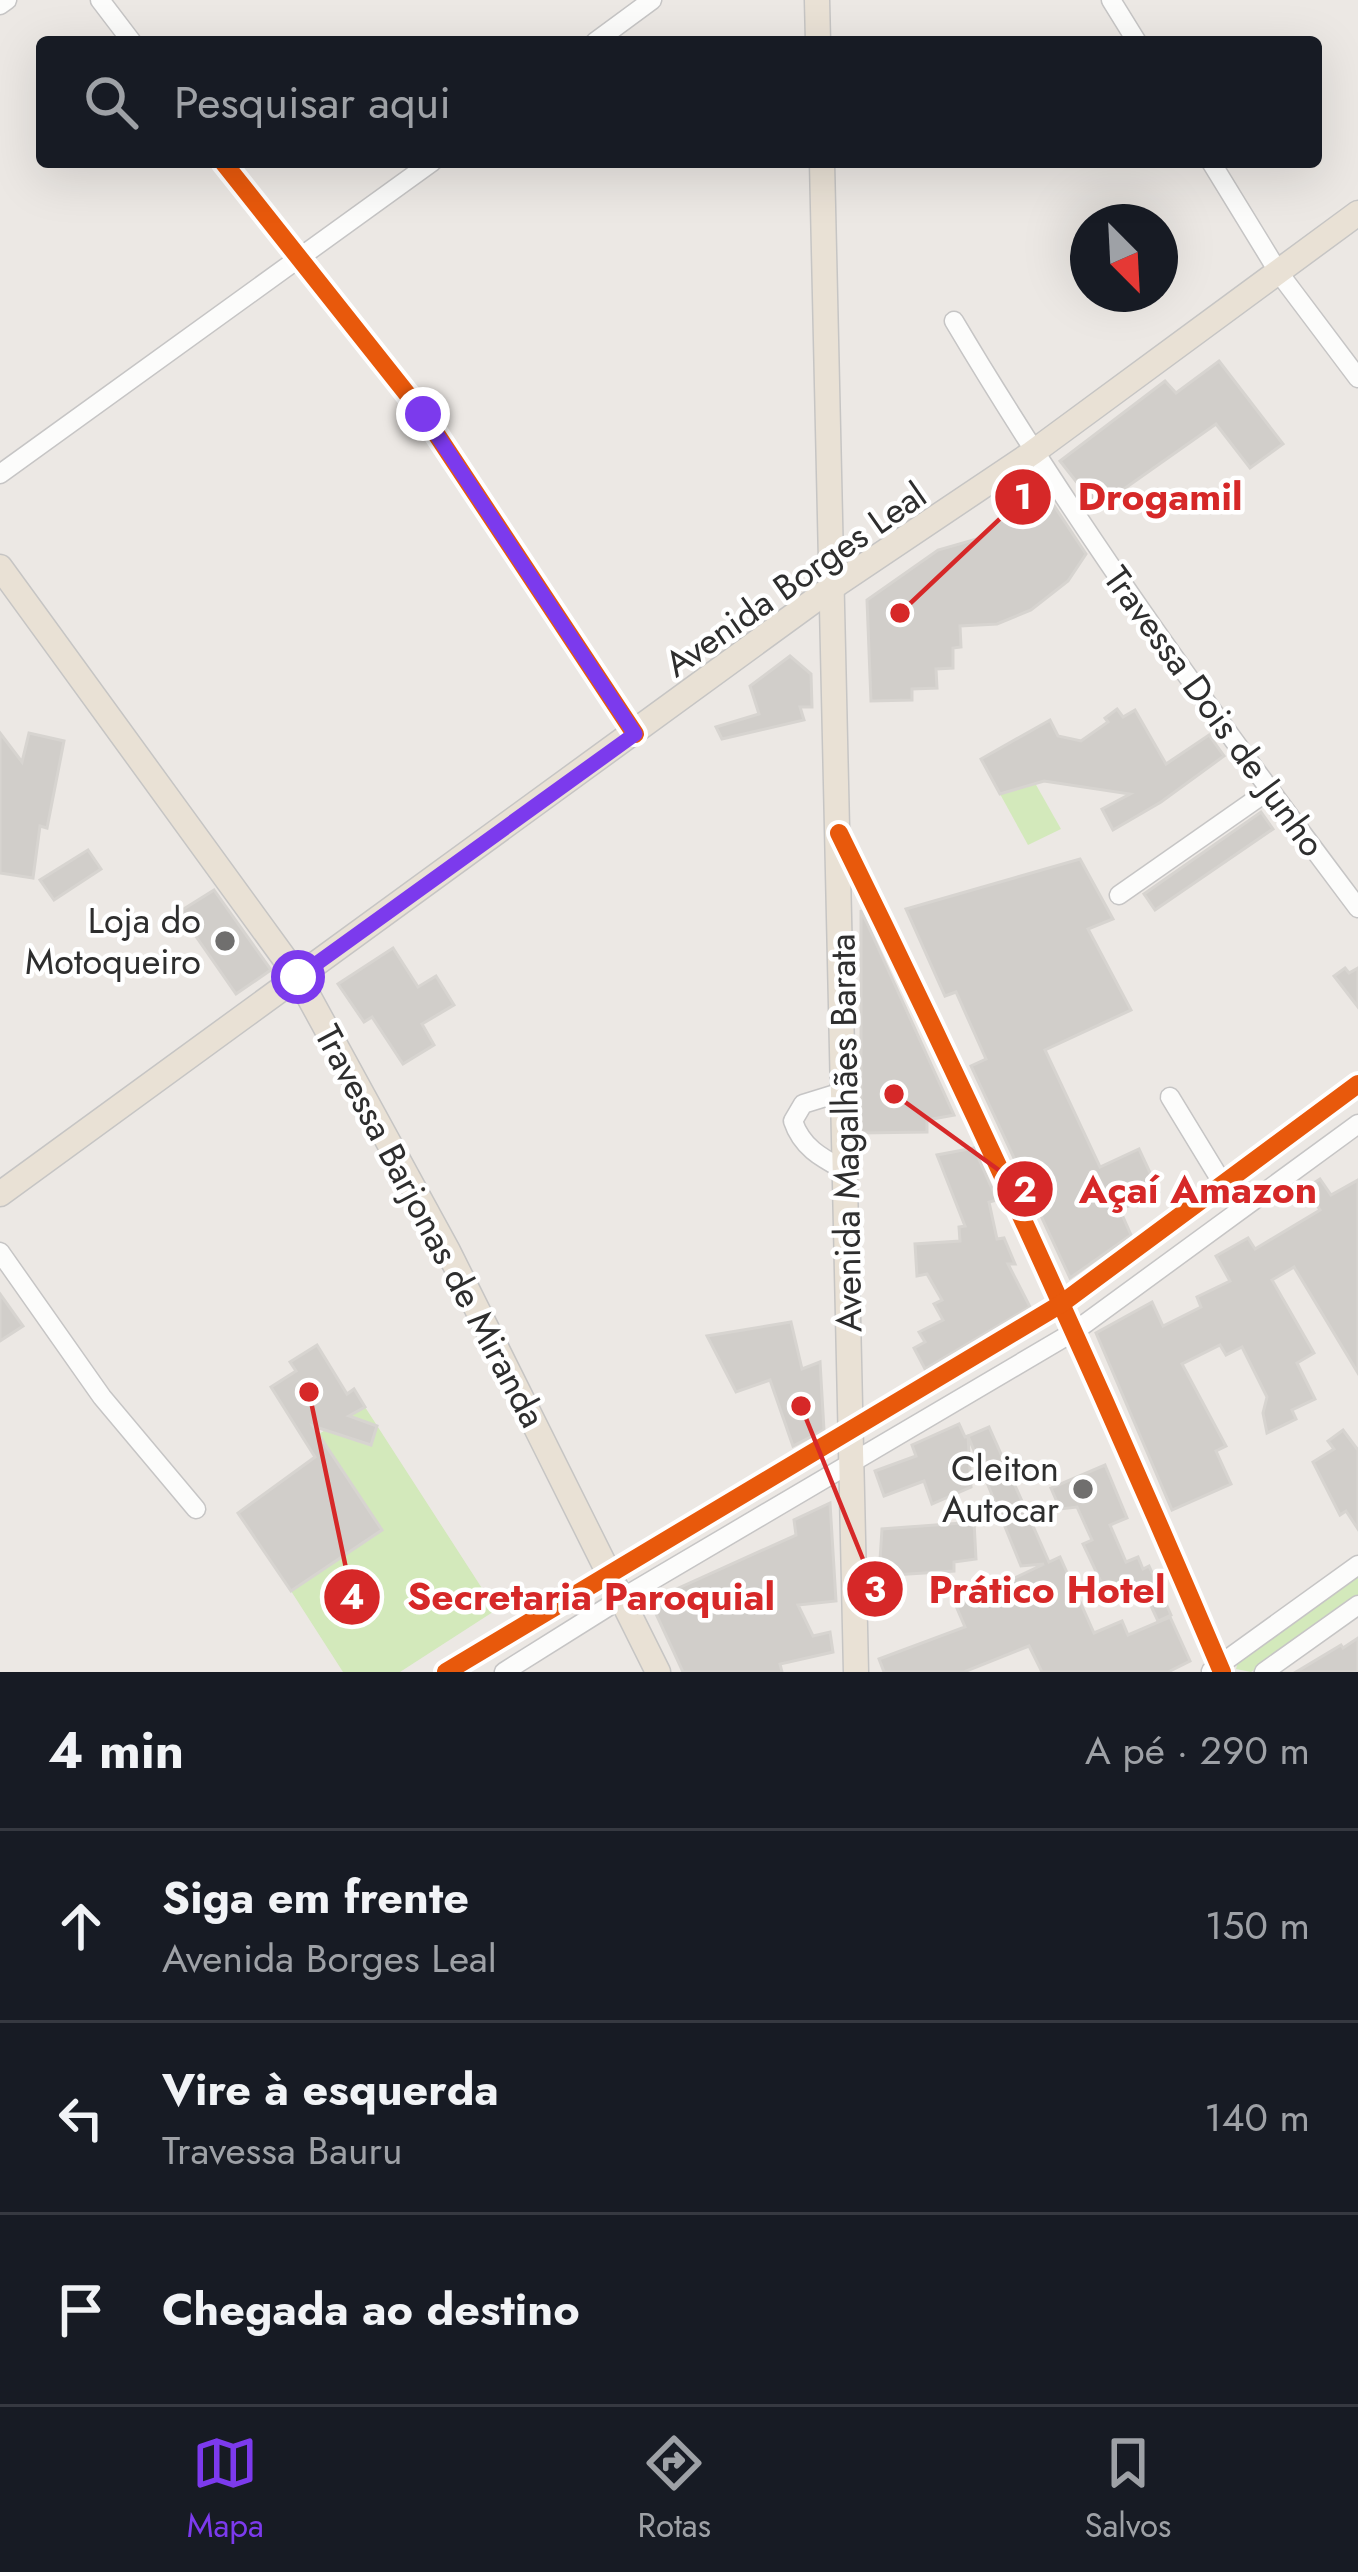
<!DOCTYPE html>
<html lang="pt">
<meta charset="utf-8">
<style>
body{margin:0;font-family:Jost,sans-serif;background:#20242c;color:#f1f3f6}
.compass{position:absolute;left:1070px;top:204px;width:108px;height:108px;border-radius:50%;background:#171b24;box-shadow:0 12px 48px #0002;rotate:156deg}
.stop{position:absolute;width:36px;height:36px;margin:-27px;border:9px solid #7c3aed;border-radius:50%;background:#fff}
.stop.end{background:#7c3aed;border-color:#fff;box-shadow:0 3px 12px #0008}
.list{margin:0;padding:0;list-style:none}
h2{display:flex;justify-content:space-between;align-items:center;height:156px;margin:0;padding:0 48px;font-size:51px}
h2 small{font-size:39px;font-weight:400;color:#9ea1a6}
.list li{display:grid;grid-template-columns:78px 1fr auto;gap:36px;align-items:center;box-sizing:border-box;height:192px;padding:0 48px;border-top:3px solid #363941}
.list b{display:block;font-size:45px;white-space:nowrap}
.list p{margin:0;font-size:39px;white-space:nowrap;color:#9ea1a6}
.list em{font-size:39px;font-style:normal;color:#9ea1a6}
.icon{flex:none;width:66px;height:66px;fill:none;stroke:currentColor;stroke-width:2;stroke-linecap:round;stroke-linejoin:round}
.map{position:relative;flex:none;width:1358px;height:1672px;overflow:hidden}
.search{position:absolute;background:#171b24;box-shadow:0 12px 48px #0002;left:36px;right:36px;top:36px;height:132px;display:flex;align-items:center;gap:30px;box-sizing:border-box;padding:0 42px;border-radius:12px;color:#9ea1a6;font-size:45px}
.sheet{height:732px;background:#171b24}
nav{display:flex;justify-content:space-around;align-items:center;box-sizing:border-box;height:168px;border-top:3px solid #363941;background:#171b24;font-size:33px;color:#9ea1a6}
nav a{display:grid;justify-items:center;gap:6px}
nav .on{color:#7c3aed}
.map>svg:first-child{display:block}
.green{fill:#d3e9bb}
.building{fill:#d1ceca;stroke:#d7d4d0;stroke-width:3}
.lines{fill:none;stroke-linecap:round;stroke-linejoin:round}
.minor-casing{stroke:#c6c5c5;stroke-width:21}
.major-casing{stroke:#c6c5c4;stroke-width:27}
.minor{stroke:#fcfcfb;stroke-width:18}
.major{stroke:#e9e1d5;stroke-width:24}
.cycleway-casing{stroke:#fff;stroke-width:26}
.cycleway{stroke:#e8590c;stroke-width:18}
.route{stroke:#7c3aed;stroke-width:15}
.poi-dot{fill:#706f6e;stroke:#fff;stroke-width:4.5}
.labels{text-anchor:middle;stroke-width:9;stroke-linejoin:round;paint-order:stroke}
.street-label{font-size:36px;fill:#2e2e2e;stroke:#fff}
.poi-label{font-size:36px;fill:#2e2e2e;stroke:#fff;text-anchor:end}
.leader{fill:none;stroke:#d62828;stroke-width:4.5}
.callout-dot{fill:#d62828;stroke:#fff;stroke-width:4.5}
.mark-label{font-size:36px;text-anchor:middle;font-weight:bold;fill:#fff}
.callout-label{font-size:39px;text-anchor:middle;font-weight:bold;fill:#d62828;stroke:#fff;stroke-width:9;stroke-linejoin:round;paint-order:stroke}
</style>
<div class="map">
<svg width="1358" height="1672" viewBox="0 0 1358 1672">
<rect width="100%" height="100%" fill="#ece8e4"/>
<g class="green">
<polygon points="1035,783 1061,829 1028,845 1000,794"/>
<polygon points="365,1407 496,1610 400,1672 343,1672 291,1591 382,1530 329,1450 315,1457 305,1442"/>
<polygon points="1358,1575 1358,1596 1251,1672 1236,1669 1238,1662"/>
</g>
<g class="building">
<polygon points="1219,361 1283,444 1250,468 1216,424 1097,508 1060,461 1165,381 1176,393"/>
<polygon points="1043,489 1086,554 1068,581 1031,610 997,624 960,626 961,647 953,648 953,668 936,669 937,688 912,689 912,700 871,701 867,600 938,550 977,539"/>
<polygon points="790,656 811,674 812,707 800,707 804,720 722,739 716,727 759,714 750,686"/>
<polygon points="1117,709 1123,717 1135,710 1166,764 1209,735 1224,756 1161,802 1113,830 1102,809 1130,794 1044,781 1000,794 981,759 1050,720 1058,736 1081,741 1108,722 1105,718"/>
<polygon points="0,733 22,762 29,733 64,741 47,828 40,826 33,878 0,873"/>
<polygon points="1261,812 1273,829 1155,910 1144,894"/>
<polygon points="88,850 101,869 54,900 40,880"/>
<polygon points="1080,859 1113,919 1088,929 1131,1010 1045,1050 1100,1167 1139,1149 1159,1192 1120,1210 1131,1235 1070,1278 971,1066 986,1059 956,992 945,996 906,909"/>
<polygon points="214,890 271,970 236,994 179,912"/>
<polygon points="861,910 954,1115 927,1120 927,1132 861,1133"/>
<polygon points="393,948 418,987 436,976 454,1005 422,1024 434,1045 403,1064 372,1017 364,1022 338,984"/>
<polygon points="1345,968 1349,973 1358,968 1358,1007 1334,976"/>
<polygon points="974,1148 997,1200 989,1202 997,1239 1004,1238 1015,1264 1008,1264 1030,1307 925,1369 914,1348 925,1342 919,1332 943,1320 934,1304 942,1300 927,1274 917,1276 915,1244 960,1241 959,1227 965,1226 937,1155"/>
<polygon points="1320,1179 1331,1195 1358,1180 1358,1373 1294,1267 1272,1280 1314,1353 1297,1363 1315,1399 1292,1410 1296,1419 1267,1433 1263,1413 1267,1397 1242,1347 1226,1355 1220,1345 1182,1364 1226,1446 1216,1451 1231,1484 1172,1510 1096,1333 1152,1302 1163,1326 1201,1307 1197,1297 1230,1281 1216,1256 1248,1238 1255,1249 1320,1210 1306,1188"/>
<polygon points="0,1294 23,1326 0,1341"/>
<polygon points="791,1322 802,1369 820,1362 824,1430 793,1446 770,1380 736,1392 707,1336"/>
<polygon points="317,1345 347,1394 354,1389 365,1407 349,1416 377,1426 371,1445 313,1426 382,1530 291,1591 238,1513 315,1457 271,1387 296,1371 290,1362"/>
<polygon points="959,1424 965,1437 968,1436 971,1487 932,1504 924,1481 884,1496 875,1471 916,1456 912,1445"/>
<polygon points="989,1427 1049,1562 1060,1557 1094,1633 1122,1621 1128,1635 1170,1617 1190,1661 1168,1672 1042,1672 1029,1646 964,1672 884,1672 879,1659 965,1627 956,1606 1044,1564 1021,1566 968,1436"/>
<polygon points="1343,1430 1358,1450 1358,1529 1346,1511 1340,1515 1313,1462 1334,1449 1328,1441"/>
<polygon points="1105,1465 1127,1518 1110,1525 1126,1562 1138,1557 1143,1569 1149,1566 1171,1615 1158,1621 1144,1591 1112,1605 1083,1544 1092,1540 1077,1507 1060,1509 1051,1488"/>
<polygon points="830,1503 836,1601 798,1605 813,1636 830,1632 833,1652 780,1664 782,1672 683,1672 650,1601 796,1535 794,1520"/>
<polygon points="974,1522 976,1559 954,1562 954,1571 879,1576 882,1529"/>
<polygon points="1358,1638 1358,1672 1296,1672 1341,1645 1343,1648"/>
</g>
<g class="lines">
<g class="minor-casing">
<g id="minor">
<polyline points="100,0 132,42"/>
<polyline points="1111,0 1137,42"/>
<polyline points="0,5 7,0"/>
<polyline points="595,42 652,0"/>
<polyline points="223,162 423,414 635,734"/>
<polyline points="1211,162 1279,273 1358,378"/>
<path d="M954,321C1075,525 1215,718 1358,908"/>
<polyline points="0,474 432,162"/>
<path d="M839,833C975,1109 1102,1388 1222,1672"/>
<polyline points="1119,895 1269,790"/>
<path d="M845,1091L803,1104L793,1121C802,1148 822,1158 846,1171"/>
<polyline points="1170,1097 1223,1184"/>
<polyline points="0,1252 102,1397 196,1509"/>
<polyline points="1211,1671 1358,1565"/>
<polyline points="446,1672 1061,1304 1358,1084"/>
<polyline points="504,1672 622,1598 1075,1331 1358,1124"/>
<polyline points="1264,1672 1358,1605"/>
</g>
</g>
<g class="major-casing">
<g id="major">
<polyline points="817,0 818,42"/>
<polyline points="822,162 856,1672"/>
<polyline points="0,567 298,977 448,1251 658,1672"/>
<polyline points="0,1194 834,586 1032,453 1358,213"/>
</g>
</g>
<use href="#minor" class="minor"/>
<use href="#major" class="major"/>
<g class="cycleway-casing">
<g id="cycleway">
<polyline points="223,162 423,414 635,734"/>
<path d="M839,833C975,1109 1102,1388 1222,1672"/>
<polyline points="446,1672 1061,1304 1358,1084"/>
</g>
</g>
<use href="#cycleway" class="cycleway"/>
</g>
<g class="lines">
<polyline class="route" points="298,977 635,734 423,414"/>
</g>
<g class="poi-dot">
<circle cx="225" cy="941" r="12"/>
<circle cx="1083" cy="1489" r="12"/>
</g>
<g class="labels">
<g class="street-label">
<text transform="translate(795 579) rotate(-35)" y="13">Avenida Borges Leal</text>
<text transform="translate(1215 711) rotate(54)" y="13">Travessa Dois de Junho</text>
<text transform="translate(845 1133) rotate(-91)" y="13">Avenida Magalhães Barata</text>
<text transform="translate(431 1226) rotate(62)" y="13">Travessa Barjonas de Miranda</text>
</g>
<g class="poi-label">
<text x="201" y="933">Loja do<tspan x="201" dy="41">Motoqueiro</tspan></text>
<text x="1059" y="1481">Cleiton<tspan x="1059" dy="41">Autocar</tspan></text>
</g>
</g>
<path class="leader" d="M900 613L1023 497M894 1094L1025 1189M801 1406L875 1589M309 1392L352 1597"/>
<g class="callout-dot">
<circle cx="900" cy="613" r="12"/>
<circle cx="894" cy="1094" r="12"/>
<circle cx="801" cy="1406" r="12"/>
<circle cx="309" cy="1392" r="12"/>
<circle cx="1023" cy="497" r="30"/>
<circle cx="1025" cy="1189" r="30"/>
<circle cx="875" cy="1589" r="30"/>
<circle cx="352" cy="1597" r="30"/>
</g>
<g class="mark-label">
<text x="1023" y="509">1</text>
<text x="1025" y="1202">2</text>
<text x="875" y="1602">3</text>
<text x="352" y="1609">4</text>
</g>
<g class="callout-label">
<text x="1160" y="510">Drogamil</text>
<text x="1198" y="1203">Açaí Amazon</text>
<text x="1047" y="1603">Prático Hotel</text>
<text x="591" y="1610">Secretaria Paroquial</text>
</g>
</svg>
<svg class="compass" viewBox="-18 -18 36 36"><path d="M0-13l5 13h-10z" fill="#e53935"/><path d="M0 13l5-13h-10z" fill="#9ea1a6"/></svg>
<div class="stop" style="left:298px;top:977px"></div>
<div class="stop end" style="left:423px;top:414px"></div>
<div class="search"><svg class="icon" aria-label="search" viewBox="0 0 24 24"><circle cx="10" cy="10" r="6"/><path d="M15 15l6 6"/></svg>Pesquisar aqui</div>
</div>
<section class="sheet">
<h2>4 min<small>A pé · 290 m</small></h2>
<ul class="list">
<li><svg class="icon" aria-label="ahead" viewBox="0 0 24 24"><path d="M12 20V5M6 11l6-6 6 6"/></svg><div><b>Siga em frente</b><p>Avenida Borges Leal</p></div><em>150 m</em></li>
<li><svg class="icon" aria-label="left" viewBox="0 0 24 24"><path d="M17 20v-9H6M10 6l-5 5 5 5"/></svg><div><b>Vire à esquerda</b><p>Travessa Bauru</p></div><em>140 m</em></li>
<li><svg class="icon" aria-label="arrive" viewBox="0 0 24 24"><path d="M6 21V4h12l-3 4 3 4H6"/></svg><div><b>Chegada ao destino</b></div></li>
</ul>
</section>
<nav>
<a class="on"><svg class="icon" aria-label="map" viewBox="0 0 24 24"><path d="M3 6l6-2 6 2 6-2v14l-6 2-6-2-6 2zM9 4v14M15 6v14"/></svg>Mapa</a>
<a><svg class="icon" aria-label="directions" viewBox="0 0 24 24"><path d="M12 3l9 9-9 9-9-9zM9 14v-3h6M13 9l2 2-2 2"/></svg>Rotas</a>
<a><svg class="icon" aria-label="saved" viewBox="0 0 24 24"><path d="M7 4h10v16l-5-4-5 4z"/></svg>Salvos</a>
</nav>
